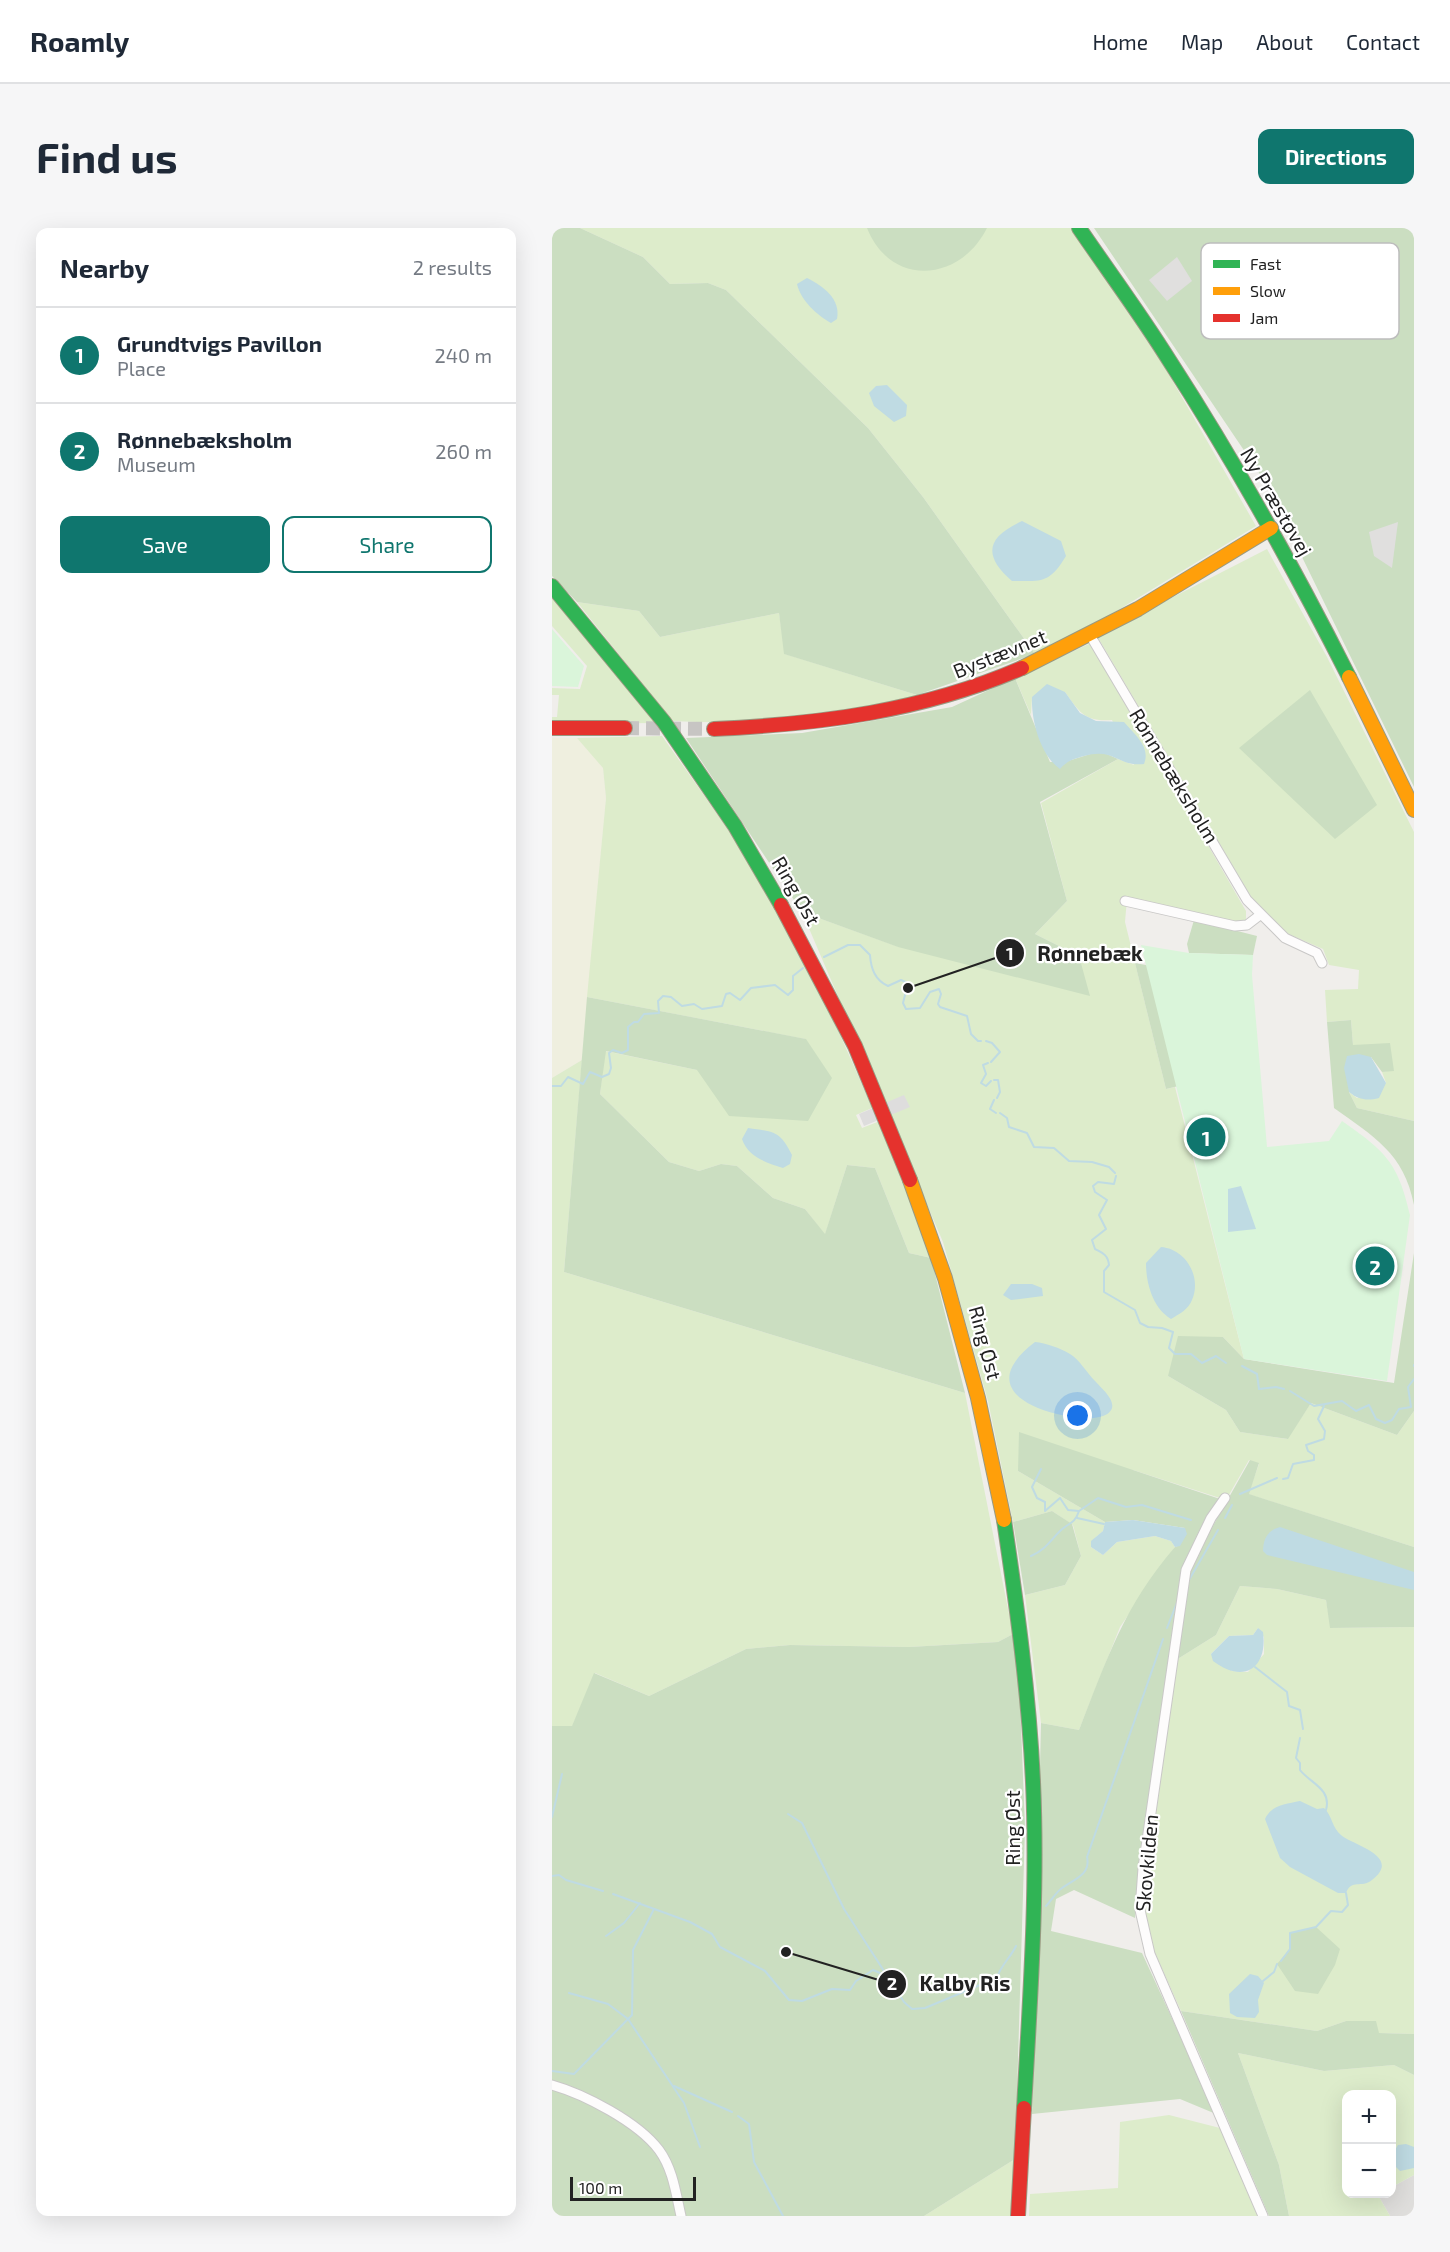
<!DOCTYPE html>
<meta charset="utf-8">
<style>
body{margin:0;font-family:"Exo 2",sans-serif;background:#f6f6f7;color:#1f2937}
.controls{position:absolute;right:18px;bottom:18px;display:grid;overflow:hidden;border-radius:12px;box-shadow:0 6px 24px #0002}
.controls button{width:54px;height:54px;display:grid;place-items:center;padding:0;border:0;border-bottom:2px solid #e0e1e3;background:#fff;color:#1f2937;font:30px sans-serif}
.scale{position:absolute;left:18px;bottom:15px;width:126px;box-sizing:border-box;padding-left:6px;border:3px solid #222;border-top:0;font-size:16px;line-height:21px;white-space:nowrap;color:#222;-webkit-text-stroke:4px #fff;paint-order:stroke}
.you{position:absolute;left:526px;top:1188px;width:21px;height:21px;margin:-15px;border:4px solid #fff;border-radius:50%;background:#1a73e8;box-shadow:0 0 0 9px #1a73e833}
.badge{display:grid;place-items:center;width:39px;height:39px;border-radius:50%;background:#0f766e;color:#fff;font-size:20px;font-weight:700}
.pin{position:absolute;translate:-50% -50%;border:3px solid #fff;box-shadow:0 2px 6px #0006}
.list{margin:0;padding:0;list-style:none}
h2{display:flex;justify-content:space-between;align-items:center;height:78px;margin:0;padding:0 24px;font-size:26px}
h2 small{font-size:20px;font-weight:400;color:#747a83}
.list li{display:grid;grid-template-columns:39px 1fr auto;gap:18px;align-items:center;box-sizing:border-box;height:96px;padding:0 24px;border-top:2px solid #e0e1e3}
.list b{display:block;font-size:22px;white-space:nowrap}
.list p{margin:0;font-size:20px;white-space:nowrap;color:#747a83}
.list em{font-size:20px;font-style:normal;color:#747a83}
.actions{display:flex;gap:12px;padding:18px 24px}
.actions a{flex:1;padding:14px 0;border:2px solid #0f766e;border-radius:12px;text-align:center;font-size:21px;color:#0f766e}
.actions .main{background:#0f766e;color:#fff}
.map{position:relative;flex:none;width:862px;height:1988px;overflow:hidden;border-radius:12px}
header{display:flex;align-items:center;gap:36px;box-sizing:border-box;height:84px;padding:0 30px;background:#fff;border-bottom:2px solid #e0e1e3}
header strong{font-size:28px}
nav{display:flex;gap:33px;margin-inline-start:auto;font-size:21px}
.intro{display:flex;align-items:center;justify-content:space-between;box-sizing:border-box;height:144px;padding:0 36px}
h1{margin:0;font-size:42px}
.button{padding:15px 27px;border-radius:12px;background:#0f766e;color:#fff;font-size:21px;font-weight:700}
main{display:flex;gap:36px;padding:0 36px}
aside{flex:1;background:#fff;border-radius:12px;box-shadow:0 6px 24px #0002}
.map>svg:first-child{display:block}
.residential{fill:#dfdedc}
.farmland{fill:#efefdf}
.grass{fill:#ddeccb;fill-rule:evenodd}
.forest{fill:#cbdec1}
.park{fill:#daf5da}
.parking{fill:#e0dfde}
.water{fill:#bfdbe3}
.pier{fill:#dedddd}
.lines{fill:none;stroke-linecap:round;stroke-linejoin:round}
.stream{stroke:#bfdbe3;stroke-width:2}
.secondary-tunnel{stroke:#c7c5c3;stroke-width:14;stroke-dasharray:14 7;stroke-linecap:butt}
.street-casing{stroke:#c9c8c7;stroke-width:11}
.fast-casing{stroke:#999a82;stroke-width:16}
.slow-casing{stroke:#999a82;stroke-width:16}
.jam-casing{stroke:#999a82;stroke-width:16}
.street{stroke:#fdfcfc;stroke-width:9}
.fast{stroke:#30b455;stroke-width:14}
.slow{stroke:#ff9f0a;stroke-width:14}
.jam{stroke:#e5322d;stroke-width:14}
.labels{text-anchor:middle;stroke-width:4.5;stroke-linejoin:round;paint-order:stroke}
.street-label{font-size:20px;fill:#222;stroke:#fff}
.key{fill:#fff;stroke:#bdbdbd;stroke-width:1.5}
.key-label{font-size:16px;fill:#222}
.leader{fill:none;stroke:#222;stroke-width:2}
.callout-dot{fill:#222;stroke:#fff;stroke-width:2}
.mark-label{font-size:18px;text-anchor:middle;font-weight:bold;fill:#fff}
.callout-label{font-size:21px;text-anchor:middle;font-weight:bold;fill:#222;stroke:#fff;stroke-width:4.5;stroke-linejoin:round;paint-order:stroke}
</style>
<header>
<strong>Roamly</strong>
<nav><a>Home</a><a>Map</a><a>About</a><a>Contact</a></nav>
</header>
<div class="intro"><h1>Find us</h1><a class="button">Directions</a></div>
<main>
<aside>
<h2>Nearby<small>2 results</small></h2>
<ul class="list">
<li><span class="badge">1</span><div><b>Grundtvigs Pavillon</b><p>Place</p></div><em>240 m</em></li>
<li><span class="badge">2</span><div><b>Rønnebæksholm</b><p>Museum</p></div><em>260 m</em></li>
</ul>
<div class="actions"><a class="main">Save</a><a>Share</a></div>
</aside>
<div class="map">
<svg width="862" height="1988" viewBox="0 0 862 1988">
<rect width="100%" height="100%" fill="#f0eeeb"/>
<polygon class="residential" points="862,1947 862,1988 838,1988 826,1967 840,1966 840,1959"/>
<polygon class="farmland" points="0,510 25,510 40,526 51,540 54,570 30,832 0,850"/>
<g class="grass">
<polygon points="28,0 519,0 612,138 704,298 530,404 483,426 371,269 316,200 174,62 156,55 118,56 91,29"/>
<polygon points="715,321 775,429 862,604 862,893 805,880 797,864 805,870 834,855 830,844 842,842 801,817 799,792 775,794 773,762 806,761 807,742 777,737 771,721 734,705 699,669 545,408"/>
<polygon points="0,365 104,495 0,496 0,489 5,489 7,467 0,467 0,460 28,461 35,438 0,398"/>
<path d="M25,374L87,383L108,409L227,385L233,426L365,467C344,479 322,481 299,484C239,494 181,496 120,493Z"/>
<path d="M539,415L694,683V693L684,696L575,671L573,694L614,861L623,859L692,1131L671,1109L616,1148L674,1182L688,1204L735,1211L759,1175L845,1207L862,1183V1319L696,1266L707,1236L697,1232L674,1272L581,1242L466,1243L553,1294L551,1303L543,1310L539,1319L551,1327L565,1314L603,1308L619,1313L623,1319L568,1399L527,1502L489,1495L473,1367L513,1357L529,1328L521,1297L500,1283L461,1294L436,1173L391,1014L250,684L347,719L527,728L483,706L515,673L489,575L566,531L582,537L560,492C533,494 528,485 513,464L480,469L479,487L463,450Z"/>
<path d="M110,508C134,542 158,575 181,609C236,693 281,787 320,880L304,887L310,900L328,893L379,1030L357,1025L323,940L295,937L273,1007L253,981L221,970L185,938L169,936L147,943L117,934L48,866L53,823L145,842L253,811L35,769L54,570L51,540L25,510Z"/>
<polygon points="30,832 12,1044 413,1165 461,1406 446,1414 357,1419 238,1417 194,1421 97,1468 43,1445 20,1499 0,1498 0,850"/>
<path d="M688,1358L725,1361L774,1372L779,1400L862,1399V1806L827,1805L794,1793L765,1803L629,1783L594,1705L593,1682L595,1641L624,1432L664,1407ZM706,1400L712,1409V1426L696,1444L680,1443L659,1426L677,1408L701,1407Z"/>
<polygon points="686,1825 772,1843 842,1837 862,1847 862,1947 840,1959 840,1866 794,1866 794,1966 828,1966 826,1967 838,1988 737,1988 727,1937"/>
<polygon points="617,1887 668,1900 706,1988 477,1988 478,1966 566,1960 568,1894"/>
<polygon points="463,1931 459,1988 372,1988"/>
</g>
<g class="forest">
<polygon points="0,0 28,0 91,29 118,56 156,55 174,62 316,200 371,269 483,426 365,467 232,426 227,385 108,409 87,383 25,374 0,348"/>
<path d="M315,0H435C408,54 339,60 315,0Z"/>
<polygon points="542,0 862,0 862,559 714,255"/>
<polygon points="463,450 498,534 516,533 548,523 566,531 488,574 515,673 483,706 527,728 538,768 346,719 250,684 134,510 250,505 400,479"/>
<polygon points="758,462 825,577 783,611 687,520"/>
<polygon points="642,692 705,708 701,727 637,725 635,716"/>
<polygon points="583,735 599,738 635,856 614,861"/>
<polygon points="35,769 254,811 280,850 256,893 177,888 145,842 54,823 48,866 117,934 147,943 169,936 185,938 221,970 253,981 273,1006 295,937 323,940 357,1025 379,1030 413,1165 12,1044"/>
<path d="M799,792L801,817L838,815L842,843L830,844L819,829L797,864L805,880L862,893V977C852,925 822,909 782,880L775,794Z"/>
<polygon points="862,1025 862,1183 845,1207 759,1175 736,1211 688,1204 674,1182 616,1148 626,1108 671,1109 692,1131 842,1155"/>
<path d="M467,1204L671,1272L635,1332L587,1640L583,1690L522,1662L504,1671L499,1703L590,1725L664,1886L628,1871L480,1886L489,1495L527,1502C555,1431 572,1378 623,1319L628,1317L633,1300L581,1292L553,1294L466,1243Z"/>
<polygon points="698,1232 707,1235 697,1266 862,1319 862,1399 778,1400 774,1372 725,1361 688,1358 664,1407 624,1432 636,1342"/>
<polygon points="500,1283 520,1296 529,1328 513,1357 473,1367 461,1294"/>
<polygon points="461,1406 468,1472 473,1600 463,1931 372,1988 0,1988 0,1498 20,1498 42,1445 97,1468 194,1421 238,1417 357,1419 446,1414"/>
<polygon points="764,1699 788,1721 783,1737 766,1766 743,1763 725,1736 738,1721 738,1705"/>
<polygon points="629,1783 765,1803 794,1793 824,1793 827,1805 862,1806 862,1847 842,1837 772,1843 686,1825 727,1937 737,1988 717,1988"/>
</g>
<g class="park">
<polygon points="0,401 32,438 26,459 0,458"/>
<path d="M589,717L637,725L701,727L700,747L715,919L777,913L790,893C833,923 846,934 858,987L835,1153L692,1131Z"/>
</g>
<g class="parking">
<polygon points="625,29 640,53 615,73 597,52"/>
<polygon points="846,294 840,340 822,328 817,304"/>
</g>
<g class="water">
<path d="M255,50C271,58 289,71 285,91L279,95C265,87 249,73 245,56Z"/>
<polygon points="335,157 355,177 354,188 342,194 322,178 317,165 324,158"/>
<path d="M470,293L509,313L514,328C497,356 490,353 460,353C430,327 435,309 470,293Z"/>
<path d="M495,456L513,464L528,485L544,493L572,494C583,507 599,519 592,536C566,539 562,519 532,528C521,531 515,533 508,541C488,527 479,492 480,469Z"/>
<path d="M807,826L819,829L834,855L827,870C815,873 807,872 797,864L792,840L795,828Z"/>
<path d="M196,900C223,904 228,903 240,927L238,936L231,940C213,934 196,929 190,911Z"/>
<polygon points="689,958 704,1001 676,1004 676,961"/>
<path d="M609,1019C634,1021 650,1049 640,1072C636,1082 627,1086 619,1091C601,1080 594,1056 594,1035Z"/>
<polygon points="459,1056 480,1056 490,1060 491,1068 459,1072 451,1067"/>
<path d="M483,1114C494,1115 508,1120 518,1126C528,1132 534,1144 543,1153C550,1161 573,1179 551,1188C537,1193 518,1189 505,1186C458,1174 437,1149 483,1114Z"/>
<polygon points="581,1292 633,1300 635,1306 628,1318 623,1319 619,1313 603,1308 565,1314 551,1327 539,1319 539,1313 551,1303 553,1294"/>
<path d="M728,1299L862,1344V1362L715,1327L711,1323C711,1311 716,1302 728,1299Z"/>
<path d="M706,1400L711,1404C716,1441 691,1456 661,1433L659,1426L677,1408L701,1407Z"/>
<path d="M748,1573L765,1581L772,1580C780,1587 780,1600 789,1607C800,1617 851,1628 820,1652C809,1661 800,1650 794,1665H786L738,1639L728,1630L713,1591C719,1577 734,1576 748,1573Z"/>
<polygon points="698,1746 706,1748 712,1755 706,1772 707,1784 703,1790 685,1789 678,1785 677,1766"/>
<polygon points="854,1916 862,1919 862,1940 848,1943 844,1939 843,1922 846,1917"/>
</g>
<polygon class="pier" points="352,867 358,879 312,898 307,886"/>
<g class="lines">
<g class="stream">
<path d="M272,729L296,717H308L318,727C319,741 323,752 336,758L349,752L356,755L351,775L354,781L368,780L378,764L387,761L389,766L386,776L388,779L415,788L419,806L426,813H429"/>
<polyline points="434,813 440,815 448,824 439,834"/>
<polyline points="436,835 431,837 434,846 429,855 434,858 439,853"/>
<polyline points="442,852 446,852 448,864 445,870"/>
<polyline points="0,858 9,858 16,849 31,856 38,844 50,849 57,846 59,840 57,825 61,822 70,825 76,822 76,799 82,794 86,794 92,786 107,785 106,773 111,768 119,769 130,778 142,776 150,781 170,778 174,766 178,765 188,772 199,760 223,757 236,767 241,762 241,748 251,740"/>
<polyline points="442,872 438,881 444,885"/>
<polyline points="448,885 455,890 457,899 475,905 482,919 502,920 517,933 540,934 557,939 563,945"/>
<path d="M564,948L562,956L546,954L541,958L543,964L555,972L547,987L554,1001L540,1012L543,1021C551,1025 556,1027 557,1037L552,1043V1064L583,1082L588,1095L596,1099L610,1100L621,1104L617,1120L623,1126H639L650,1135L664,1128L674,1135"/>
<polyline points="862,1137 862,1138"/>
<polyline points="690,1138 705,1146 707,1161 724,1159 732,1161"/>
<polyline points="738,1163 762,1178 790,1173 804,1183 817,1177 824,1191 833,1195 840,1192 847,1181 859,1179 856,1159 862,1151"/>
<polyline points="489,1241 480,1259 485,1270 493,1274 493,1283 508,1270 516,1282 527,1283"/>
<polyline points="731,1251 736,1250 741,1236 762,1232 762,1227 756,1223 754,1217 772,1211 773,1203 766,1191 772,1178"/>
<polyline points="688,1266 725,1250"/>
<polyline points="525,1290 552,1296"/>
<polyline points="673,1290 680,1277"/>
<path d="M479,1328C493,1322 498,1313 508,1303C516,1295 523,1296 527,1283L546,1270L574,1279L590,1277L639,1292"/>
<polyline points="637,1352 666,1302"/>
<polyline points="615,1400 626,1372"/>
<polyline points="703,1439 735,1464 737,1478 748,1482 751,1501"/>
<path d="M748,1510L744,1530L748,1535V1542C758,1555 780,1561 774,1582"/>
<path d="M236,1586L250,1595L292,1681L352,1774L360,1781L373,1780L445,1750C448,1738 459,1729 464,1718"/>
<polyline points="0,1589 10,1546"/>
<polyline points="0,1648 7,1647 14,1652 51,1663"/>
<polyline points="61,1666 138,1694 160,1706 168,1719 213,1743 237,1772 250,1773 280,1761 298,1762 304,1753 321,1742 335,1748"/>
<path d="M494,1678C499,1673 504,1664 510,1660C522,1651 539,1647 535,1629L611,1411"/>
<polyline points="54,1708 72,1695 88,1675"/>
<polyline points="729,1733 738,1721 738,1705 764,1699 779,1683 790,1684 796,1677 794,1665"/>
<polyline points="711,1753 722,1744 725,1736"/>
<polyline points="17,1765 56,1776 76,1791 132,1875 148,1919"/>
<polyline points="0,1843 22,1846 80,1787 81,1722 102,1681"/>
<polyline points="122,1858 180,1884"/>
<polyline points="186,1888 197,1896 202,1934 231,1988"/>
</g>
<polyline class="secondary-tunnel" points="73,500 162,501"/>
<g class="street-casing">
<g id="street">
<polyline points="538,407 695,672 733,710 765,725 770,735"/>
<polyline points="573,673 683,698 695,697 708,687"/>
<polyline points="673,1270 659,1290 634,1342 591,1640 588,1682 598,1726 711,1988"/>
<path d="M0,1857C32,1866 86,1894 107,1922C121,1941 124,1966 129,1988"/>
</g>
</g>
<g class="fast-casing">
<g id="fast">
<path d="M527,0C557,44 589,87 617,132C683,234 742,340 797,449"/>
<polyline points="0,358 112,494 183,598 229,677"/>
<path d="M452,1292C465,1379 477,1466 481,1554C486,1662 478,1772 472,1880"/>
</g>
</g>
<g class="slow-casing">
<g id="slow">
<polyline points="470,440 586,381 719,300"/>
<polyline points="797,449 862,582"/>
<polyline points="358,952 393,1050 426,1170 452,1292"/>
</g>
</g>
<g class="jam-casing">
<g id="jam">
<polyline points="0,500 73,500"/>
<path d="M162,501C269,496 371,483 470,440"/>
<polyline points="229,677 303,818 358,952"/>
<polyline points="466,1988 472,1880"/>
</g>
</g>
<use href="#street" class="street"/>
<use href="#fast" class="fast"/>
<use href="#slow" class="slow"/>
<use href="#jam" class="jam"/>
</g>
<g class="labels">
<g class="street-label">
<text transform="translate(724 274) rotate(60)" y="7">Ny Præstøvej</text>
<text transform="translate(448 426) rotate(-22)" y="7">Bystævnet</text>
<text transform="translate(622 548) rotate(59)" y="7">Rønnebæksholm</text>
<text transform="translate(244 663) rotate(60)" y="7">Ring Øst</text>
<text transform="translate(433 1115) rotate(75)" y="7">Ring Øst</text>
<text transform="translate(461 1600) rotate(-90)" y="7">Ring Øst</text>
<text transform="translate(595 1635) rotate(-85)" y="7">Skovkilden</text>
</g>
</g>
<rect x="649" y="15" width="198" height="96" rx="9" class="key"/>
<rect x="661" y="32" width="27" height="8" fill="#30b455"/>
<rect x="661" y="59" width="27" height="8" fill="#ff9f0a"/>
<rect x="661" y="86" width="27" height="8" fill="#e5322d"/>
<g class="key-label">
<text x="698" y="42">Fast</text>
<text x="698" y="69">Slow</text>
<text x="698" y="96">Jam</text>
</g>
<path class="leader" d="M356 760L458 725M234 1724L340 1756"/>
<g class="callout-dot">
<circle cx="356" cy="760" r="6"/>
<circle cx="234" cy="1724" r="6"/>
<circle cx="458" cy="725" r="15"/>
<circle cx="340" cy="1756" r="15"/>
</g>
<g class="mark-label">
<text x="458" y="732">1</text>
<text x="340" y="1762">2</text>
</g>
<g class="callout-label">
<text x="538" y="733">Rønnebæk</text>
<text x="413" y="1763">Kalby Ris</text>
</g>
</svg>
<div class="controls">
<button>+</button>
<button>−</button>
</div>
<div class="scale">100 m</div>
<div class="you"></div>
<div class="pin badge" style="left:654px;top:909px">1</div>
<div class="pin badge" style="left:823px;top:1038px">2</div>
</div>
</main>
